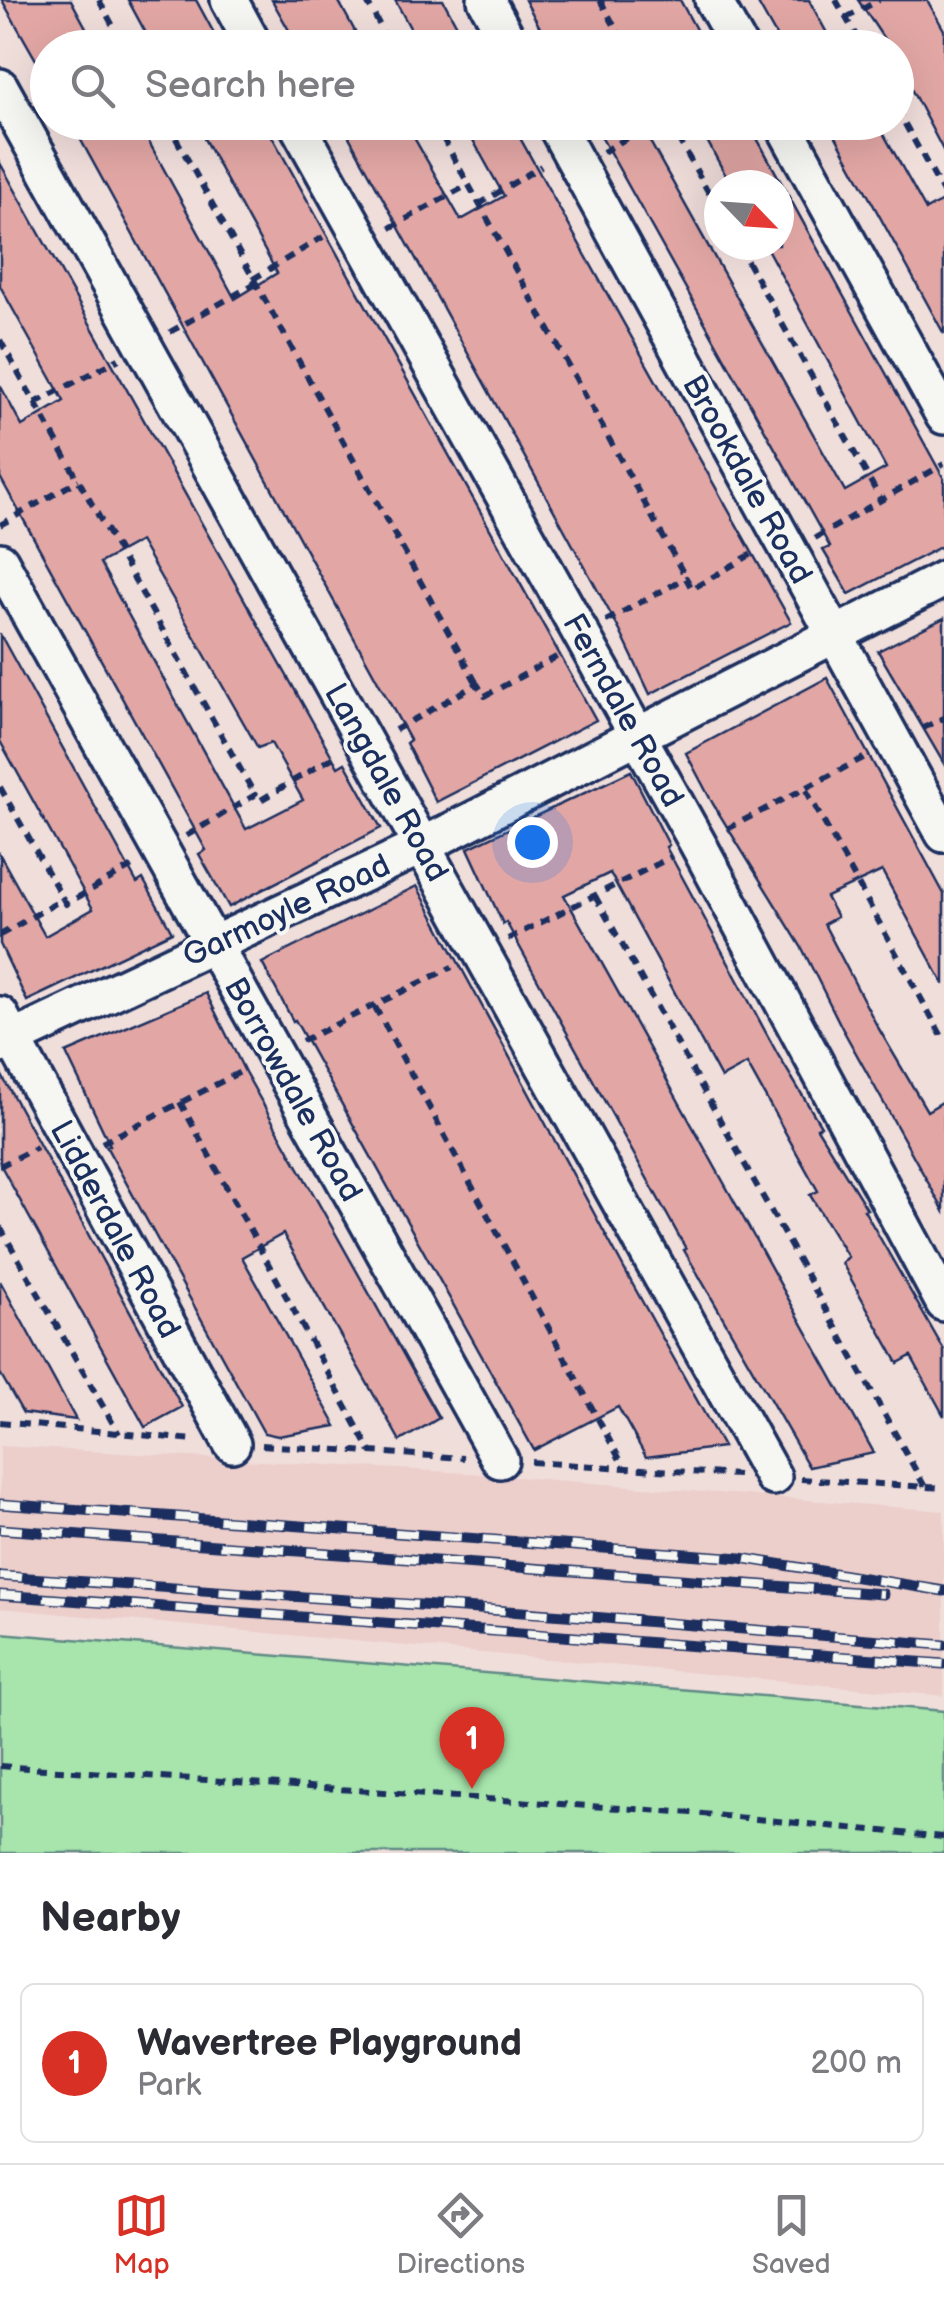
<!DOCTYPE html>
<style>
body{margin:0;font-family:"Balsamiq Sans",sans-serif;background:#f2f2f3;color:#2b2b33}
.compass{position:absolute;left:704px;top:170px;width:90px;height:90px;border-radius:50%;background:#fff;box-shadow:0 10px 40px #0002;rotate:115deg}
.you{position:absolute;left:532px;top:842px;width:35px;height:35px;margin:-25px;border:8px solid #fff;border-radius:50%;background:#1a73e8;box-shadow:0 0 0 15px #1a73e833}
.badge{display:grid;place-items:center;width:65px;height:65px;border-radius:50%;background:#d93025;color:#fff;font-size:32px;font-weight:700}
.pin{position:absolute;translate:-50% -82px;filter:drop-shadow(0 2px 5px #0008)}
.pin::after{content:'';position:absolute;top:52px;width:35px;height:30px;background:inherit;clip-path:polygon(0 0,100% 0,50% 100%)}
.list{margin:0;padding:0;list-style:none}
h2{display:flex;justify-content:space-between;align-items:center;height:130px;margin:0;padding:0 40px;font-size:42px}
h2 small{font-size:32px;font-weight:400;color:#7c7c81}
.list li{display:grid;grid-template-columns:65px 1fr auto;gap:30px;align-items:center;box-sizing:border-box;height:160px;margin:0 20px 20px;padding:0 20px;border:2px solid #e1e1e2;border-radius:15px}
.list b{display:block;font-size:38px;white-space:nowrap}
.list p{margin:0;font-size:32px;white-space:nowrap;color:#7c7c81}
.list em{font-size:32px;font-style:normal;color:#7c7c81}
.icon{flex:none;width:55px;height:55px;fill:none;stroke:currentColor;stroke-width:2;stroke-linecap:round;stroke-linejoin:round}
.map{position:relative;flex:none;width:944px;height:1853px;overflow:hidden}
.search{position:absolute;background:#fff;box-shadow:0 10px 40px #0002;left:30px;right:30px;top:30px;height:110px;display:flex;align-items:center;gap:25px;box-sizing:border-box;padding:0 35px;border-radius:55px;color:#7c7c81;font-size:38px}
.sheet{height:310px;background:#fff}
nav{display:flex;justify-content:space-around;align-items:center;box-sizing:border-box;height:140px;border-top:2px solid #e1e1e2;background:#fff;font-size:28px;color:#7c7c81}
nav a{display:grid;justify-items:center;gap:5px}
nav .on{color:#d93025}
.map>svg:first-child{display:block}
.built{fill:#eccecb}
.green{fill:#a7e5ac;stroke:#618a85;stroke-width:2.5}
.building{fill:#e2a7a5;stroke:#1b2f5e;stroke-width:2.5;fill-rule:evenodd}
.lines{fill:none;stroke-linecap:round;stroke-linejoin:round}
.minor-casing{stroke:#1b2f5e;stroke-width:42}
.path{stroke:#1b2f5e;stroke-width:6;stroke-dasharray:10 8;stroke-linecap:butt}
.minor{stroke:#f6f6f2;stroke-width:35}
.rail-casing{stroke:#1b2f5e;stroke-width:11}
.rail{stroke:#f6f6f2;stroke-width:8;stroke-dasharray:22;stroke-linecap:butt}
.labels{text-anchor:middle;stroke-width:8;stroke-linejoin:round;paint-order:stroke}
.street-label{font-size:32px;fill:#1b2f5e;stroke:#f6f6f2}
</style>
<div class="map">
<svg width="944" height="1853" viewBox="0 0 944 1853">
<rect width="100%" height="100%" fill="#f0dedb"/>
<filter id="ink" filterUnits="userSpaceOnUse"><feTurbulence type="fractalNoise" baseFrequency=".01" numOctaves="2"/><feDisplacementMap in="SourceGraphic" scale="20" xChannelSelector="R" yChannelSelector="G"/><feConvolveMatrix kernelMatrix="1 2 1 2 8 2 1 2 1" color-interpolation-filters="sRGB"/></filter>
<g filter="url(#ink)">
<polygon class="built" points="0,1446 467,1473 944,1511 944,1696 0,1608"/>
<polygon class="green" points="0,1633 944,1711 944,1853 0,1853"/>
<g class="building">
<polygon points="2,0 71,0 97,48 48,48 48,81"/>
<polygon points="128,0 196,0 222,48 154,48"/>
<polygon points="272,0 338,0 364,48 299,48"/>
<polygon points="395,0 443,0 469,48 421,48"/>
<polygon points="525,0 680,0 706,48 551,48"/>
<polygon points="756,0 809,0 835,48 783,48"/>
<polygon points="858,0 927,0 944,30 944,152 896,60 896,48 890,48"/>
<polygon points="71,122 138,122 235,299 277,273 195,122 264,122 596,720 436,802 406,743 410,740"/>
<polygon points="341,122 405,122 461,220 504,196 463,122 511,122 791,622 650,694 620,631"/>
<polygon points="593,122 639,122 845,491 886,468 765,245 779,245 779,185 731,185 697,122 748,122 944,479 944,545 849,594 823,550 830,547"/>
<polygon points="828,122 877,122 926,210 944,200 944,334"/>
<path d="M0,163L338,767L345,763L381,828L229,907L199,854L206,850L0,477V385L22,426L64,401L0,286ZM140,541L258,748L271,743L303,800L246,829L100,563Z"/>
<polygon points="944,618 944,764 878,651"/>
<polygon points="0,634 137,883 143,879 172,932 27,1001 0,944 0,855 45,936 93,909 0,741"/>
<polygon points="827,678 944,894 944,985 882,871 826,897 837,917 824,924 876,1024 927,1111 944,1101 944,1211 842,1028 802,948 713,804 686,753"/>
<polygon points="631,771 669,845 666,847 778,1055 821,1126 817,1128 867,1209 864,1210 944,1350 944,1416 911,1356 898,1363 842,1263 848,1257 810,1195 818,1191 747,1064 721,1078 610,873 564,895 874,1453 809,1467 684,1250 686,1249 506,922 503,924 468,848"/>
<polygon points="417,886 628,1276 723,1447 646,1457 618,1407 534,1450 295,1020 293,1021 262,963"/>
<polygon points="206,993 245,1072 439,1418 400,1441 283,1234 242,1257 336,1426 278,1436 264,1433 106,1146 110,1145 66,1053"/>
<polygon points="0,1072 182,1407 145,1427 0,1164"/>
<polygon points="0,1281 76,1420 23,1413 0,1373"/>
</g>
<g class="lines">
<g class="minor-casing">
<g id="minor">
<polyline points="229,0 255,48"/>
<polyline points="486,0 512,48"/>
<polyline points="713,0 740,48"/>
<polyline points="0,87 773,1477"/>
<polyline points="296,122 698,844 944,1303"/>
<polyline points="554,122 944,834"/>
<polyline points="782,122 944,416"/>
<polyline points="0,561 500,1460"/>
<polyline points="0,1015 232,1444"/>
<polyline points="0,1045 422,846 944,579"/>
</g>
</g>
<g class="path">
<polyline points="99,0 125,48"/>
<polyline points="366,0 392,48"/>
<polyline points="600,0 627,48"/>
<polyline points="836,0 863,48"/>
<polyline points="846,18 879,0"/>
<polyline points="896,108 944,194"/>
<polyline points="167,122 477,684"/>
<polyline points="434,122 686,578"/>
<polyline points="669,122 719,211"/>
<polyline points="680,143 715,122"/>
<polyline points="603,152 654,122"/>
<polyline points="478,205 541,166"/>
<polyline points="390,228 468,185"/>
<polyline points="738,245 881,500"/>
<polyline points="253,279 323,237"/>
<polyline points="170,332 256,283"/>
<polyline points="0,340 255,795"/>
<polyline points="35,403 119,359"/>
<polyline points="0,525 79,480"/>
<polyline points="815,538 944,464"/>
<polyline points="606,621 686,578 692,589 757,551"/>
<polyline points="923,728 944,718"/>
<polyline points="395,730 477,684 485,696 558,656"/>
<polyline points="0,787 63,899"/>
<polyline points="806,790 944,1040"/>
<polyline points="727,829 867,756"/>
<polyline points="186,836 255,795 259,801 337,755"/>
<polyline points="595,896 925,1487"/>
<polyline points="0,935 63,899 66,904 136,864"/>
<polyline points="508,939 671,857"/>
<polyline points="375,1007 624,1467"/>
<polyline points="302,1041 452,967"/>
<polyline points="180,1102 371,1452"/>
<polyline points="102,1143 246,1069"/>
<polyline points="0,1166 37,1147"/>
<polyline points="0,1227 119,1434"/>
<polyline points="0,1422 194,1440"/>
<polyline points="262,1445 464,1458"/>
<polyline points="531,1462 738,1475"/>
<polyline points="801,1479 944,1488"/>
<polyline points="0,1766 693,1813 944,1837"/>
</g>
<use href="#minor" class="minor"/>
<g class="rail-casing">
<g id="rail">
<polyline points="0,1504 741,1558 944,1591"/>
<polyline points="0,1529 883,1594"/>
<polyline points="0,1576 579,1616 944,1645"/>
<polyline points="0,1595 944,1664"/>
</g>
</g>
<use href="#rail" class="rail"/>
</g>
</g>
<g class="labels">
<g class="street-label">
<text transform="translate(748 479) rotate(61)" y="11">Brookdale Road</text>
<text transform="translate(624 710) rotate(61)" y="11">Ferndale Road</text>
<text transform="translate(387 782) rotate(61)" y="11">Langdale Road</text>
<text transform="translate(286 910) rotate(-25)" y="11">Garmoyle Road</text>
<text transform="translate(294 1089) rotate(61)" y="11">Borrowdale Road</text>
<text transform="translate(116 1229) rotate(62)" y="11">Lidderdale Road</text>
</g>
</g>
</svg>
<svg class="compass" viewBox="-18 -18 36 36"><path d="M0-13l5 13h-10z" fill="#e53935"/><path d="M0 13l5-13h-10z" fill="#7c7c81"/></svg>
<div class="you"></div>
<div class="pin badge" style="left:472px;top:1789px">1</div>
<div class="search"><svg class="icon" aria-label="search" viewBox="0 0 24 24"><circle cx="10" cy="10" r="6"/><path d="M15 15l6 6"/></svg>Search here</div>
</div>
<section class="sheet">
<h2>Nearby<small></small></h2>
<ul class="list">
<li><span class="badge">1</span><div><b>Wavertree Playground</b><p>Park</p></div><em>200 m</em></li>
</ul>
</section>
<nav>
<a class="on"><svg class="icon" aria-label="map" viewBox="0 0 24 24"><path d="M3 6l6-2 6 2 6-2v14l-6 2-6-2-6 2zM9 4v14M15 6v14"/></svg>Map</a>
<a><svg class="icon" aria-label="directions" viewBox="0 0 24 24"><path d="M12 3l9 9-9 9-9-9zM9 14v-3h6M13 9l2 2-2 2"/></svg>Directions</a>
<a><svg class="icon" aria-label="saved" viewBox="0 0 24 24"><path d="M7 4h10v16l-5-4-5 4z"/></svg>Saved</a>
</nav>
